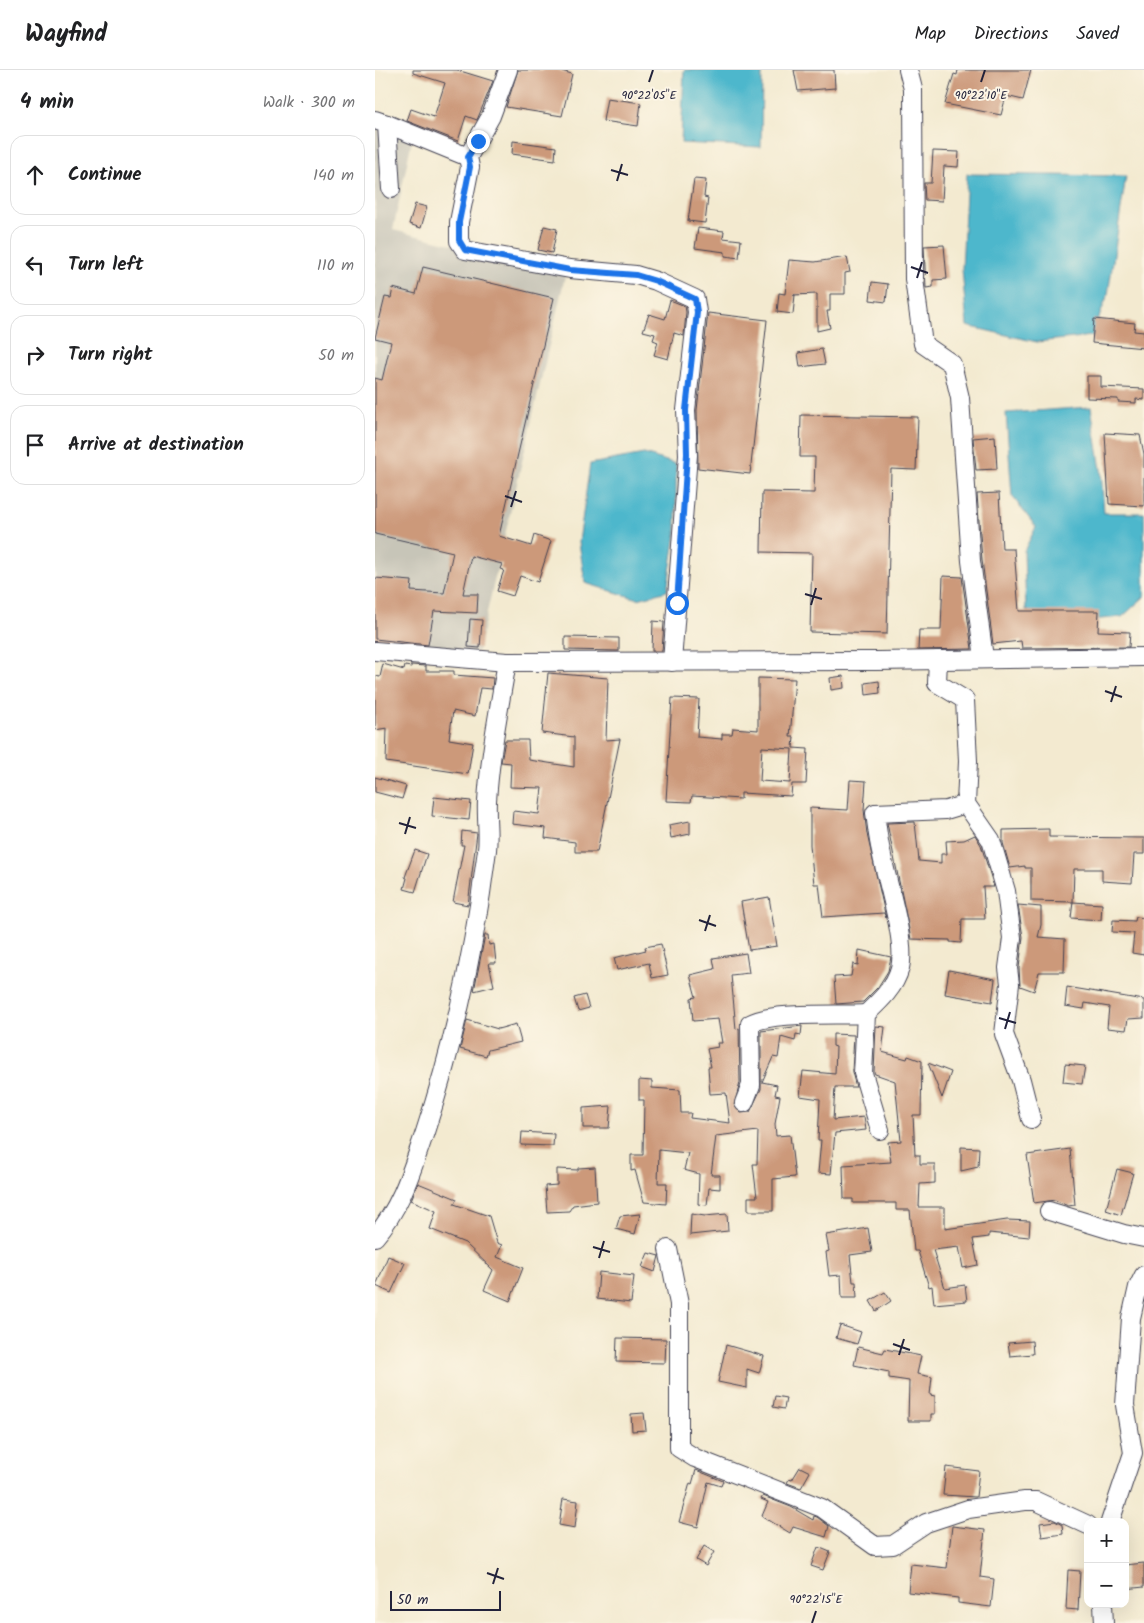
<!DOCTYPE html>
<meta charset="utf-8">
<style>
body{margin:0;font-family:Kalam,sans-serif;background:#f6f6f6;color:#202124}
.controls{position:absolute;right:15px;bottom:15px;display:grid;overflow:hidden;border-radius:10px;box-shadow:0 5px 20px #0002}
.controls button{width:45px;height:45px;display:grid;place-items:center;padding:0;border:0;border-bottom:1px solid #e0e0e0;background:#fff;color:#202124;font:25px sans-serif}
.scale{position:absolute;left:15px;bottom:12px;width:111px;box-sizing:border-box;padding-left:5px;border:2px solid #22223b;border-top:0;font-size:14px;line-height:18px;white-space:nowrap;color:#22223b;-webkit-text-stroke:4px #fcf5e5;paint-order:stroke}
.stop{position:absolute;width:15px;height:15px;margin:-11px;border:4px solid #1a73e8;border-radius:50%;background:#fff}
.stop.end{background:#1a73e8;border-color:#fff;box-shadow:0 1px 5px #0008}
.list{margin:0;padding:0;list-style:none}
h2{display:flex;justify-content:space-between;align-items:center;height:65px;margin:0;padding:0 20px;font-size:21px}
h2 small{font-size:16px;font-weight:400;color:#757577}
.list li{display:grid;grid-template-columns:32px 1fr auto;gap:15px;align-items:center;box-sizing:border-box;height:80px;margin:0 10px 10px;padding:0 10px;border:1px solid #e0e0e0;border-radius:15px}
.list b{display:block;font-size:19px;white-space:nowrap}
.list em{font-size:16px;font-style:normal;color:#757577}
.icon{flex:none;width:28px;height:28px;fill:none;stroke:currentColor;stroke-width:2;stroke-linecap:round;stroke-linejoin:round}
.map{position:relative;flex:none;width:769px;height:1553px;overflow:hidden}
header{display:flex;align-items:center;gap:30px;box-sizing:border-box;height:70px;padding:0 25px;background:#fff;border-bottom:1px solid #e0e0e0}
header strong{font-size:24px}
nav{display:flex;gap:28px;margin-inline-start:auto;font-size:18px}
main{display:flex}
aside{flex:1;background:#fff}
.map>svg:first-child{display:block}
.industrial{fill:#c7c5b8}
.water{fill:#4eb7cc;stroke:#386c84}
.building{fill:#cc997a;fill-rule:evenodd}
.lines{fill:none;stroke-linecap:round;stroke-linejoin:round}
.minor-casing{stroke:#414051;stroke-width:20}
.minor{stroke:#fff;stroke-width:18}
.route{stroke:#1a73e8;stroke-width:6}
.ticks{fill:none;stroke:#22223b;stroke-width:2}
.ticks-label{font-size:12px;text-anchor:middle;fill:#22223b;stroke:#fcf5e5;stroke-width:4;stroke-linejoin:round;paint-order:stroke}
</style>
<header>
<strong>Wayfind</strong>
<nav><a>Map</a><a>Directions</a><a>Saved</a></nav>
</header>
<main>
<aside>
<h2>4 min<small>Walk · 300 m</small></h2>
<ul class="list">
<li><svg class="icon" aria-label="ahead" viewBox="0 0 24 24"><path d="M12 20V5M6 11l6-6 6 6"/></svg><div><b>Continue</b></div><em>140 m</em></li>
<li><svg class="icon" aria-label="left" viewBox="0 0 24 24"><path d="M17 20v-9H6M10 6l-5 5 5 5"/></svg><div><b>Turn left</b></div><em>110 m</em></li>
<li><svg class="icon" aria-label="right" viewBox="0 0 24 24"><path d="M7 20v-9h11M14 6l5 5-5 5"/></svg><div><b>Turn right</b></div><em>50 m</em></li>
<li><svg class="icon" aria-label="arrive" viewBox="0 0 24 24"><path d="M6 21V4h12l-3 4 3 4H6"/></svg><div><b>Arrive at destination</b></div></li>
</ul>
</aside>
<div class="map">
<svg width="769" height="1553" viewBox="0 0 769 1553">
<rect width="100%" height="100%" fill="#fcf5e5"/>
<filter id="ink" filterUnits="userSpaceOnUse"><feTurbulence type="fractalNoise" baseFrequency=".02" numOctaves="2"/><feDisplacementMap in="SourceGraphic" scale="10" xChannelSelector="R" yChannelSelector="G"/><feConvolveMatrix kernelMatrix="1 2 1 2 8 2 1 2 1" color-interpolation-filters="sRGB"/></filter>
<filter id="wash" filterUnits="userSpaceOnUse"><feTurbulence type="fractalNoise" baseFrequency=".0096" numOctaves="4" result="noise"/><feDisplacementMap in="SourceGraphic" scale="20" xChannelSelector="R" yChannelSelector="G"/><feGaussianBlur stdDeviation="1.12" result="paint"/><feColorMatrix in="noise" values="0 0 0 0 0 0 0 0 0 0 0 0 0 0 0 0 0 1.4 0 .05"/><feComposite in="paint" operator="in"/></filter>
<g filter="url(#wash)">
<rect width="100%" height="100%" fill="#f3ead0"/>
<polygon class="industrial" points="0,43 39,60 18,160 191,202 103,581 0,571"/>
<g class="water">
<polygon points="309,0 387,0 386,77 306,73"/>
<polygon points="592,104 751,106 733,224 717,266 662,272 592,256 587,199"/>
<polygon points="716,337 726,400 729,443 769,443 769,527 747,547 715,550 674,550 651,540 649,481 661,457 637,426 631,343"/>
<polygon points="269,384 301,394 301,463 292,521 263,529 210,513 204,472 215,394"/>
</g>
<g id="blocks">
<g class="building">
<polygon points="38,0 82,0 118,11 102,50 91,46 83,71 32,51 36,39 59,47 70,13 38,3"/>
<polygon points="143,0 183,0 197,4 187,46 131,37"/>
<polygon points="419,0 459,0 460,18 423,21"/>
<polygon points="583,0 656,0 648,30 631,26 626,45 570,34 579,4 582,5"/>
<polygon points="232,28 266,33 263,56 228,51"/>
<polygon points="138,71 181,77 180,90 137,84"/>
<polygon points="558,81 584,82 583,97 569,96 567,131 550,130 549,113 556,113"/>
<polygon points="319,109 331,110 329,127 333,128 330,153 313,151"/>
<polygon points="40,134 52,137 46,158 34,154"/>
<polygon points="169,156 182,159 177,183 163,180"/>
<polygon points="323,158 349,161 348,168 366,170 364,188 350,186 350,182 320,178"/>
<polygon points="569,175 572,209 558,210 558,217 551,218 549,176"/>
<polygon points="472,187 475,202 470,203 470,224 455,224 455,241 452,241 455,258 442,261 442,224 418,225 420,225 418,244 402,242 404,223 410,224 414,190 440,192"/>
<polygon points="48,197 179,228 124,466 156,476 159,465 176,471 163,512 145,506 138,526 122,521 129,500 125,499 127,494 96,486 88,524 103,524 102,543 59,541 53,575 0,569 0,508 37,511 36,521 69,523 78,482 0,464 0,308 7,310 16,272 0,268 10,227 16,228 18,218 41,224"/>
<polygon points="497,212 513,214 511,232 495,230"/>
<polygon points="295,230 310,236 311,242 309,266 299,263 293,289 279,285 283,272 278,270 280,264 268,261 274,244 290,249"/>
<polygon points="333,243 392,250 375,404 323,398 322,340"/>
<polygon points="719,249 760,253 759,261 769,262 769,278 717,273"/>
<polygon points="447,279 450,294 425,297 423,283"/>
<polygon points="712,306 726,306 726,317 769,319 769,330 761,329 761,333 743,332 743,329 712,328"/>
<polygon points="426,345 543,347 541,400 516,399 512,564 435,562 437,483 386,482 387,422 439,423 440,387 425,387"/>
<polygon points="730,363 765,365 769,384 769,436 734,434"/>
<polygon points="620,366 622,399 601,400 598,368"/>
<polygon points="624,423 627,479 639,479 644,541 724,541 723,561 755,562 754,577 647,578 646,571 618,574 607,490 602,424"/>
<polygon points="568,506 587,507 597,579 543,580 544,560 566,560"/>
<polygon points="95,549 107,550 105,578 93,577"/>
<polygon points="278,551 289,552 287,581 277,581"/>
<polygon points="190,567 244,568 244,581 190,580"/>
<polygon points="8,594 29,600 30,596 36,597 36,595 51,596 51,601 79,601 79,605 118,608 117,619 105,618 100,646 78,641 74,669 98,673 93,704 11,692 12,658 0,660 0,606 5,607"/>
<polygon points="173,603 233,608 231,670 245,669 222,782 200,782 200,772 170,768 171,758 137,754 138,741 164,744 167,718 135,717 136,693 126,692 130,670 153,670 154,690 199,697 199,667 167,663"/>
<polygon points="468,606 469,618 456,620 455,608"/>
<path d="M383,608L420,609L415,667H419L418,678L433,679L431,714H417L416,726L366,723V729L317,726L316,732L291,731L297,628L324,629L322,667L347,669V664H357L358,658L383,660ZM387,677L417,679L415,713L385,711Z"/>
<polygon points="504,611 505,623 491,625 490,613"/>
<polygon points="0,707 31,716 27,729 0,722"/>
<polygon points="475,710 491,711 489,740 492,764 511,848 509,843 448,847 444,814 439,814 435,775 435,738 473,740"/>
<polygon points="59,727 96,731 94,750 57,746"/>
<polygon points="315,751 315,764 296,768 294,755"/>
<polygon points="540,752 544,791 566,793 566,784 572,784 571,771 589,770 600,765 606,775 619,817 608,817 610,849 587,849 586,873 575,872 575,870 536,869 512,753"/>
<polygon points="674,759 674,767 769,768 769,784 759,784 757,813 727,811 727,799 699,799 698,832 656,831 656,798 650,798 650,796 635,798 628,773 628,760"/>
<polygon points="87,761 102,763 93,835 78,832 89,775 86,775"/>
<polygon points="40,780 52,784 40,822 29,819 32,808 30,807"/>
<polygon points="394,827 402,876 374,880 366,832"/>
<polygon points="698,832 727,834 726,850 696,848"/>
<polygon points="643,835 666,837 666,855 663,867 690,869 689,902 664,902 659,921 645,916 644,898 648,867"/>
<polygon points="761,847 769,848 769,885 757,883 759,863 737,862 738,850 760,851"/>
<polygon points="110,865 113,865 114,875 119,874 121,893 114,893 119,916 99,921"/>
<polygon points="286,874 293,905 277,908 274,893 242,900 239,888 271,880 270,877"/>
<polygon points="484,880 516,887 513,901 503,917 488,932 461,934 459,907 476,906 478,894 483,895"/>
<polygon points="371,883 374,903 356,905 361,959 364,958 365,1013 359,1035 366,1043 375,1042 386,1019 386,961 427,956 426,965 421,964 420,971 406,967 403,988 398,987 387,1012 402,1015 400,1025 405,1026 400,1054 401,1066 415,1065 420,1107 398,1109 398,1141 373,1141 373,1127 382,1127 378,1094 382,1094 383,1061 341,1066 336,1105 345,1105 345,1119 334,1118 332,1135 323,1134 324,1104 309,1100 313,1083 284,1080 283,1113 292,1113 291,1134 269,1132 260,1100 256,1101 256,1085 268,1085 269,1030 264,1030 264,1010 277,1011 277,1018 305,1020 306,1043 316,1043 315,1048 355,1053 351,1023 335,1024 333,997 336,997 332,979 343,977 342,973 347,973 343,949 318,951 316,928 321,927 315,905 340,899 338,888"/>
<polygon points="574,900 620,909 617,932 570,924"/>
<polygon points="692,917 769,930 769,948 753,949 751,960 732,958 734,937 710,933 709,939 690,936"/>
<polygon points="210,925 214,938 203,941 199,928"/>
<polygon points="92,950 123,959 141,954 146,972 113,980 111,986 85,979"/>
<polygon points="501,956 510,957 507,982 532,989 533,986 547,991 546,1045 538,1045 540,1085 545,1085 545,1094 560,1094 560,1113 545,1114 544,1137 570,1137 570,1159 632,1150 655,1151 654,1167 614,1163 614,1167 598,1169 603,1195 588,1198 584,1177 558,1180 570,1218 590,1215 592,1231 559,1234 557,1216 554,1217 543,1181 539,1181 535,1140 521,1140 521,1133 478,1133 478,1129 469,1129 468,1095 516,1092 513,1072 526,1071 520,1011 500,1004 499,1002"/>
<polygon points="458,964 479,965 477,1002 481,1017 460,1017 458,1050 489,1047 491,1060 460,1063 456,1104 443,1103 446,1070 443,1070 445,1029 425,1026 428,1001 460,1004 461,977 458,976"/>
<polygon points="553,993 576,1002 567,1028"/>
<polygon points="690,994 710,996 707,1014 688,1012"/>
<polygon points="236,1036 234,1058 208,1058 208,1038"/>
<polygon points="147,1062 179,1064 178,1076 146,1075"/>
<polygon points="586,1077 604,1078 603,1097 586,1101"/>
<polygon points="695,1079 700,1135 693,1136 680,1130 659,1133 652,1085"/>
<polygon points="220,1097 222,1132 198,1135 194,1141 172,1142 170,1116 182,1115 182,1099 203,1100 203,1098"/>
<polygon points="742,1099 758,1103 746,1145 731,1140"/>
<polygon points="43,1113 82,1129 79,1134 114,1146 122,1173 127,1175 122,1187 148,1198 135,1231 109,1220 118,1200 90,1173 55,1159 61,1141 36,1130"/>
<polygon points="265,1144 260,1164 241,1159 245,1146"/>
<polygon points="316,1144 330,1146 352,1144 353,1161 315,1165"/>
<polygon points="493,1158 497,1182 475,1185 478,1212 481,1212 482,1228 467,1228 466,1205 454,1206 451,1182 454,1181 451,1165"/>
<polygon points="273,1183 284,1186 280,1202 267,1197"/>
<polygon points="13,1186 30,1193 16,1223 1,1216"/>
<polygon points="224,1202 259,1206 256,1233 222,1229"/>
<polygon points="510,1222 516,1231 501,1241 495,1231"/>
<polygon points="465,1255 486,1262 482,1274 461,1268"/>
<polygon points="242,1268 291,1269 290,1293 241,1292"/>
<polygon points="657,1271 658,1284 635,1286 633,1273"/>
<polygon points="351,1275 389,1286 384,1303 372,1299 372,1318 343,1312"/>
<polygon points="483,1277 508,1283 510,1279 546,1286 542,1304 557,1307 555,1325 560,1326 560,1344 556,1344 556,1351 533,1351 534,1311 514,1308 514,1302 479,1295"/>
<polygon points="400,1326 411,1328 409,1339 398,1337"/>
<polygon points="269,1343 271,1360 257,1361 256,1344"/>
<polygon points="425,1397 435,1402 426,1418 412,1413 414,1409 417,1410"/>
<polygon points="571,1397 604,1401 601,1427 568,1425"/>
<polygon points="321,1400 348,1411 346,1416 333,1412 323,1457 304,1452 315,1413 317,1414"/>
<polygon points="388,1426 416,1437 438,1450 439,1446 442,1447 454,1456 451,1467 418,1457 415,1463 387,1446 393,1432 386,1429"/>
<polygon points="188,1429 203,1431 200,1458 184,1455"/>
<polygon points="680,1451 687,1455 688,1464 667,1467 665,1453"/>
<polygon points="577,1456 610,1460 605,1507 619,1509 616,1537 583,1533 583,1528 533,1522 536,1494 572,1498"/>
<polygon points="329,1476 339,1482 331,1496 321,1490"/>
<polygon points="443,1477 455,1482 448,1500 436,1496"/>
<polygon points="769,1493 769,1517 750,1519 750,1495"/>
<polygon points="693,1500 705,1501 703,1540 691,1539"/>
</g>
</g>
</g>
<g filter="url(#ink)">
<use href="#blocks" fill-opacity="0" stroke="#414051" stroke-width="1"/>
<g class="lines">
<g class="minor-casing">
<g id="minor">
<polyline points="133,0 116,46 93,87 95,97 84,152 84,171 90,180 195,199 261,205 281,211 320,229 322,242 311,340 313,385 297,592"/>
<polyline points="533,0 538,19 539,209 548,274 577,294 585,328 596,491 609,588"/>
<polyline points="0,50 12,54 16,119"/>
<polyline points="12,54 93,87"/>
<polyline points="0,581 132,592 501,591 769,587"/>
<polyline points="563,590 562,613 590,630 593,691 591,734 616,770 631,821 637,868 633,898 635,914 629,964 646,1010 656,1049"/>
<path d="M369,1033L376,1015L375,954C396,941 464,946 491,944"/>
<path d="M505,1060L488,1003L491,944C505,931 520,917 525,898C532,871 511,810 506,781C503,769 502,756 500,743L571,740L591,734"/>
<polyline points="674,1141 749,1164 769,1168"/>
<path d="M0,1167C27,1136 37,1099 50,1062C80,971 100,875 112,780C114,764 111,748 112,731C115,685 124,638 132,592"/>
<polyline points="293,1179 304,1234 304,1378 320,1388 447,1438 500,1476 518,1475 551,1453 593,1439 650,1431 661,1431 713,1455"/>
<polyline points="735,1452 758,1383 750,1335 756,1248 763,1217 769,1205"/>
<polyline points="728,1534 729,1553"/>
</g>
</g>
<use href="#minor" class="minor"/>
</g>
</g>
<g class="lines" filter="url(#ink)">
<polyline class="route" points="103,71 93,87 95,97 84,152 84,170 90,180 195,200 261,205 281,211 320,229 322,242 311,340 312,384 302,533"/>
</g>
<path class="ticks" d="M274,12L278,0M606,12L610,0M236,100L253,105M242,111L247,94M536,197L553,203M542,208L547,192M130,426L147,432M136,437L141,421M430,524L447,529M436,535L441,518M730,621L747,627M736,632L741,616M24,753L41,758M30,764L35,747M324,850L341,856M330,861L335,845M624,948L641,953M630,959L635,942M218,1177L235,1182M224,1188L229,1171M518,1274L535,1280M524,1285L529,1269M112,1503L129,1509M118,1514L123,1498M437,1553L441,1541"/>
<g class="ticks-label">
<text x="274" y="29">90°22'05"E</text>
<text x="606" y="29">90°22'10"E</text>
<text x="441" y="1533">90°22'15"E</text>
</g>
</svg>
<div class="controls">
<button>+</button>
<button>−</button>
</div>
<div class="scale">50 m</div>
<div class="stop" style="left:302px;top:533px"></div>
<div class="stop end" style="left:103px;top:71px"></div>
</div>
</main>
